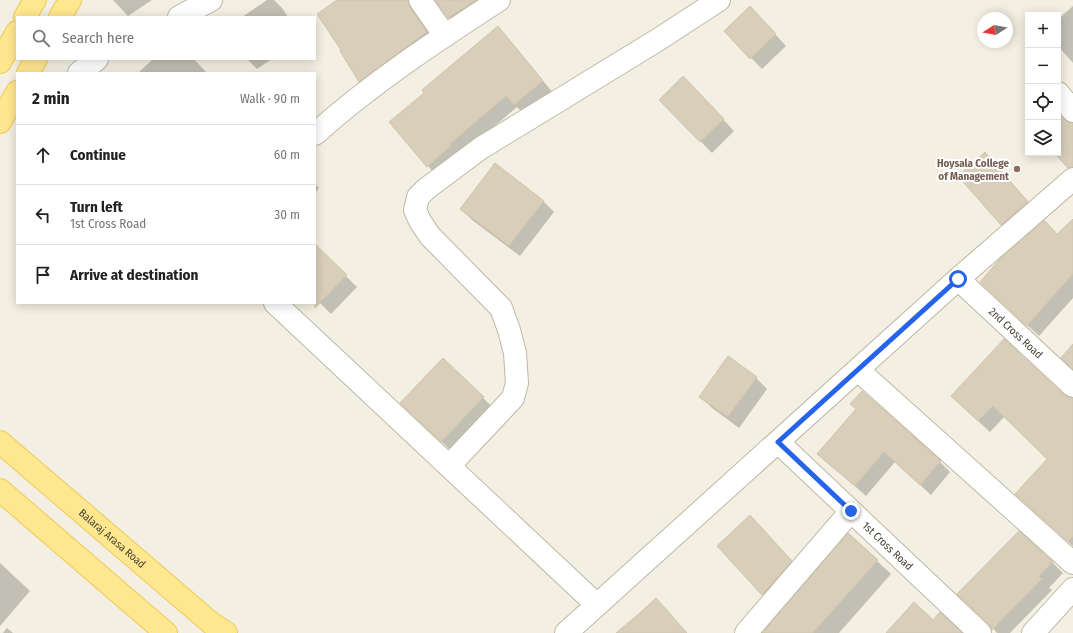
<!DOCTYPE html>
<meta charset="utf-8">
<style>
body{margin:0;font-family:"Fira Sans Condensed",sans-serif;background:#f6f6f6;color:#222}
.controls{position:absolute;right:12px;top:12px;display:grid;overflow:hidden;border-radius:0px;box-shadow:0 2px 10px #0003}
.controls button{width:36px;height:36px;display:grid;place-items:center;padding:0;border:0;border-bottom:1px solid #e0e0e0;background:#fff;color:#222;font:20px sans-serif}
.compass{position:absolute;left:977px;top:12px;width:36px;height:36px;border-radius:50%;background:#fff;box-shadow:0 2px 10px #0003;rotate:259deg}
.stop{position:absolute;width:12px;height:12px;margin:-9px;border:3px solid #2563eb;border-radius:50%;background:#fff}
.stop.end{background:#2563eb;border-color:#fff;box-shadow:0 1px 4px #0008}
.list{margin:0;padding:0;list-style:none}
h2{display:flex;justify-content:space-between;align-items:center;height:52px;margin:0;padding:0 16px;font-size:17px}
h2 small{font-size:13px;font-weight:400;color:#767676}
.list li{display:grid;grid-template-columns:26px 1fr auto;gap:12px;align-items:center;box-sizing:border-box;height:60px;padding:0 16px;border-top:1px solid #e0e0e0}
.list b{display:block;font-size:15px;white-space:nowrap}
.list p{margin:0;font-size:13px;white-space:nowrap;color:#767676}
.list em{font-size:13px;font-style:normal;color:#767676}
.icon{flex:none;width:22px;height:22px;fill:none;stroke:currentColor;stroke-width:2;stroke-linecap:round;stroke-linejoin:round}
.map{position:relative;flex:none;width:1073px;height:633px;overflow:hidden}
.search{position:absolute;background:#fff;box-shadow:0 2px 10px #0003;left:16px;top:16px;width:300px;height:44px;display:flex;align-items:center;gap:10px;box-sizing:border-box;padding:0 14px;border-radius:0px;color:#767676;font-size:15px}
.panel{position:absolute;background:#fff;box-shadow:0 2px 10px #0003;left:16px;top:72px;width:300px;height:232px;border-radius:0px}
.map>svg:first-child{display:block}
.shadow{fill:#0003}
.building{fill:#d8ceba;stroke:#d0c4aa}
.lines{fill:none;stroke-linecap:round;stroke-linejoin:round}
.minor-casing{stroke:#bfb8a4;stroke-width:24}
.primary-casing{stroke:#edca56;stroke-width:24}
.minor{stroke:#fff;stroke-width:22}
.primary{stroke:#ffe78f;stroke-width:22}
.route{stroke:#2563eb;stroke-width:5}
.education-dot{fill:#8d6e63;stroke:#fff;stroke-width:1.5}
.labels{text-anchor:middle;stroke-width:4;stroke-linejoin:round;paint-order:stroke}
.education-label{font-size:11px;font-weight:bold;fill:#785e54;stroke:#fff;text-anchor:end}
.street-label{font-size:11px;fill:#453f32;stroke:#fff}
</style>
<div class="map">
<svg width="1073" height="633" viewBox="0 0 1073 633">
<rect width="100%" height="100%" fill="#f3efe2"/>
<g class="shadow">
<polygon points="113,0 152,0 128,16"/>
<polygon points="267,0 274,0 282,8 288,17 242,17"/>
<polygon points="339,0 426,0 438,44 370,92 359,81"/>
<polygon points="436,0 492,0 460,29 449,18"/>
<polygon points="1073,6 1073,63 1058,46 1058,19"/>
<polygon points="761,19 786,46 762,69 725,31"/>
<polygon points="498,28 509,39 553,93 525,115 517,107 460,155 438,177 428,166 425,93"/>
<polygon points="153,59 194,59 207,73 138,73"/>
<polygon points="247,59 272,59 257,69"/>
<polygon points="694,88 734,131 712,153 660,100"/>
<polygon points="1058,111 1068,124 1073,126 1073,172 1055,153 1058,153"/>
<polygon points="996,165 1038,213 1012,235 1002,225"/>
<polygon points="315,184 319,188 315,193"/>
<polygon points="543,201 554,212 520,256 472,220 461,209"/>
<polygon points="1073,221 1073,298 1039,336 992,293"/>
<polygon points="323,254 357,287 331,314 315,298 315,262"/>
<polygon points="756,378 767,389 739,428 712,408 701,397"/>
<polygon points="1064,396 1073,399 1073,546 1016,494 1049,460 1005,416 990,432 963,407"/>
<polygon points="483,398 499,413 458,457 417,419"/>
<polygon points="857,409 940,462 950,472 931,495 895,462 866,496 819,454"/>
<polygon points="761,527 802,573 774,605 719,546"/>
<polygon points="877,561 891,574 839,633 764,633"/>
<polygon points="1052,562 1063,573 1049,588 1052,590 1010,633 997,633 990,625"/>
<polygon points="0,563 30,591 0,626"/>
<polygon points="7,628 13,633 3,633"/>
</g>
<g class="building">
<polygon points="337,0 408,0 410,7 427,32 359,82 340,51 341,50 317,14"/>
<polygon points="435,0 476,0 448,18"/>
<polygon points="750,6 776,34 750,59 724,31"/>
<polygon points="498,26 543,81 514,105 506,96 450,144 452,145 427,167 389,122 424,93 422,90"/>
<polygon points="683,76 724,119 700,142 659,100"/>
<polygon points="1058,113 1064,119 1073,124 1073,167 1068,168 1054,153 1058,153"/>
<polygon points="985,152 1028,202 1001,225 958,176"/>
<polygon points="495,163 544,201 509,246 460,209"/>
<polygon points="1073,219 1073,274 1027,326 980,282 999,260 1044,220 1057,234"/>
<polygon points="315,244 347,275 315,308"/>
<polygon points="1004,339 1064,395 1073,398 1073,536 1068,541 1015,494 1047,459 993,406 978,421 951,396"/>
<polygon points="1073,344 1073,369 1061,358"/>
<polygon points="728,356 757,377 728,417 699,397"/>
<polygon points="443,358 484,397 441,442 400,403"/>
<polygon points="862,391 941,461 920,485 884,452 855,486 817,454 856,409 850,404"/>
<polygon points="750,515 792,561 762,595 717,546"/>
<polygon points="1019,531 1053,562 1039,576 1042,579 992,630 989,624 957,594"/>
<polygon points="848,533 878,560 813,633 762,633"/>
<polygon points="656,598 687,633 616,633 641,612"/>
<polygon points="914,602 933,620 940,612 962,633 886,633"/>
</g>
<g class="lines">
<g class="minor-casing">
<g id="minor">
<polyline points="420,0 445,36"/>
<polyline points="179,17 211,0"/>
<polyline points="79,73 97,59"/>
<polyline points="1058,93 1073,111"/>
<path d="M315,134C372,83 436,41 499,0"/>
<path id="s1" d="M958,279L1073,386"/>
<polyline points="275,303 597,605"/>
<polyline points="858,370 1073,563"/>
<path id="s2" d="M778,442L980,633"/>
<polyline points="449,466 513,398 517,383 515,353 509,330 501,308 430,236 420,221 415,210 418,197 426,189 481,148 656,41 719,0"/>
<polyline points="566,633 958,279 1073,179"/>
<polyline points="746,633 851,511"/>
<polyline points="1033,633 1073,589"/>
</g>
</g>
<g class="primary-casing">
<g id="primary">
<polyline points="25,17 35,0"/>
<polyline points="60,17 70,0"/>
<polyline points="0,62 17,32"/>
<polyline points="28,73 36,59"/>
<polyline points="0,122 17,92"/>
<path id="s3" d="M0,442L211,623L226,633"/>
<polyline points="0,490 166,633"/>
</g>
</g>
<use href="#minor" class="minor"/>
<use href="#primary" class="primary"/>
</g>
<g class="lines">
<polyline class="route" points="851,511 778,442 958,279"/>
</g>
<circle class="education-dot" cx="1017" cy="169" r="4"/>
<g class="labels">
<g class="education-label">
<text x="1009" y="167">Hoysala College<tspan x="1009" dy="13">of Management</tspan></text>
</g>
<g class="street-label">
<text dy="4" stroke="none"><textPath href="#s1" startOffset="79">2nd Cross Road</textPath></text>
<text dy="4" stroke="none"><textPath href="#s3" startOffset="148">Balaraj Arasa Road</textPath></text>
<text dy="4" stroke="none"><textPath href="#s2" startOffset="151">1st Cross Road</textPath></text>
</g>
</g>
</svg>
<div class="controls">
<button>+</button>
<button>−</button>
<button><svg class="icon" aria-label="locate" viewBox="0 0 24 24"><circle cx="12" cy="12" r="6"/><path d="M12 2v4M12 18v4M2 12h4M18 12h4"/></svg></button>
<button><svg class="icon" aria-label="layers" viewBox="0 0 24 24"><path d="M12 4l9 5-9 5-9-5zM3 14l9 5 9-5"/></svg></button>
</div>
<svg class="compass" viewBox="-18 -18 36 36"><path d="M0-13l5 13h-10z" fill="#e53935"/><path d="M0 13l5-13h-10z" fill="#767676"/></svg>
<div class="stop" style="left:958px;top:279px"></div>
<div class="stop end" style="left:851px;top:511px"></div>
<div class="search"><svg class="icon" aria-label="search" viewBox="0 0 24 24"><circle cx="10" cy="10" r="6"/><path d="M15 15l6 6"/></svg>Search here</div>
<section class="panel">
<h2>2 min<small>Walk · 90 m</small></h2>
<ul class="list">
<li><svg class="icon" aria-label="ahead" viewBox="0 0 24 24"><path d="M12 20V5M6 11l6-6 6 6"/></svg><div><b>Continue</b></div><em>60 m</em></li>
<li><svg class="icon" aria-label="left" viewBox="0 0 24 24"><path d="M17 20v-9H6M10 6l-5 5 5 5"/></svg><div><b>Turn left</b><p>1st Cross Road</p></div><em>30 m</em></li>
<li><svg class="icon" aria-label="arrive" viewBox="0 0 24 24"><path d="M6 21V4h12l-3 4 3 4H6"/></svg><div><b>Arrive at destination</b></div></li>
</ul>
</section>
</div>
